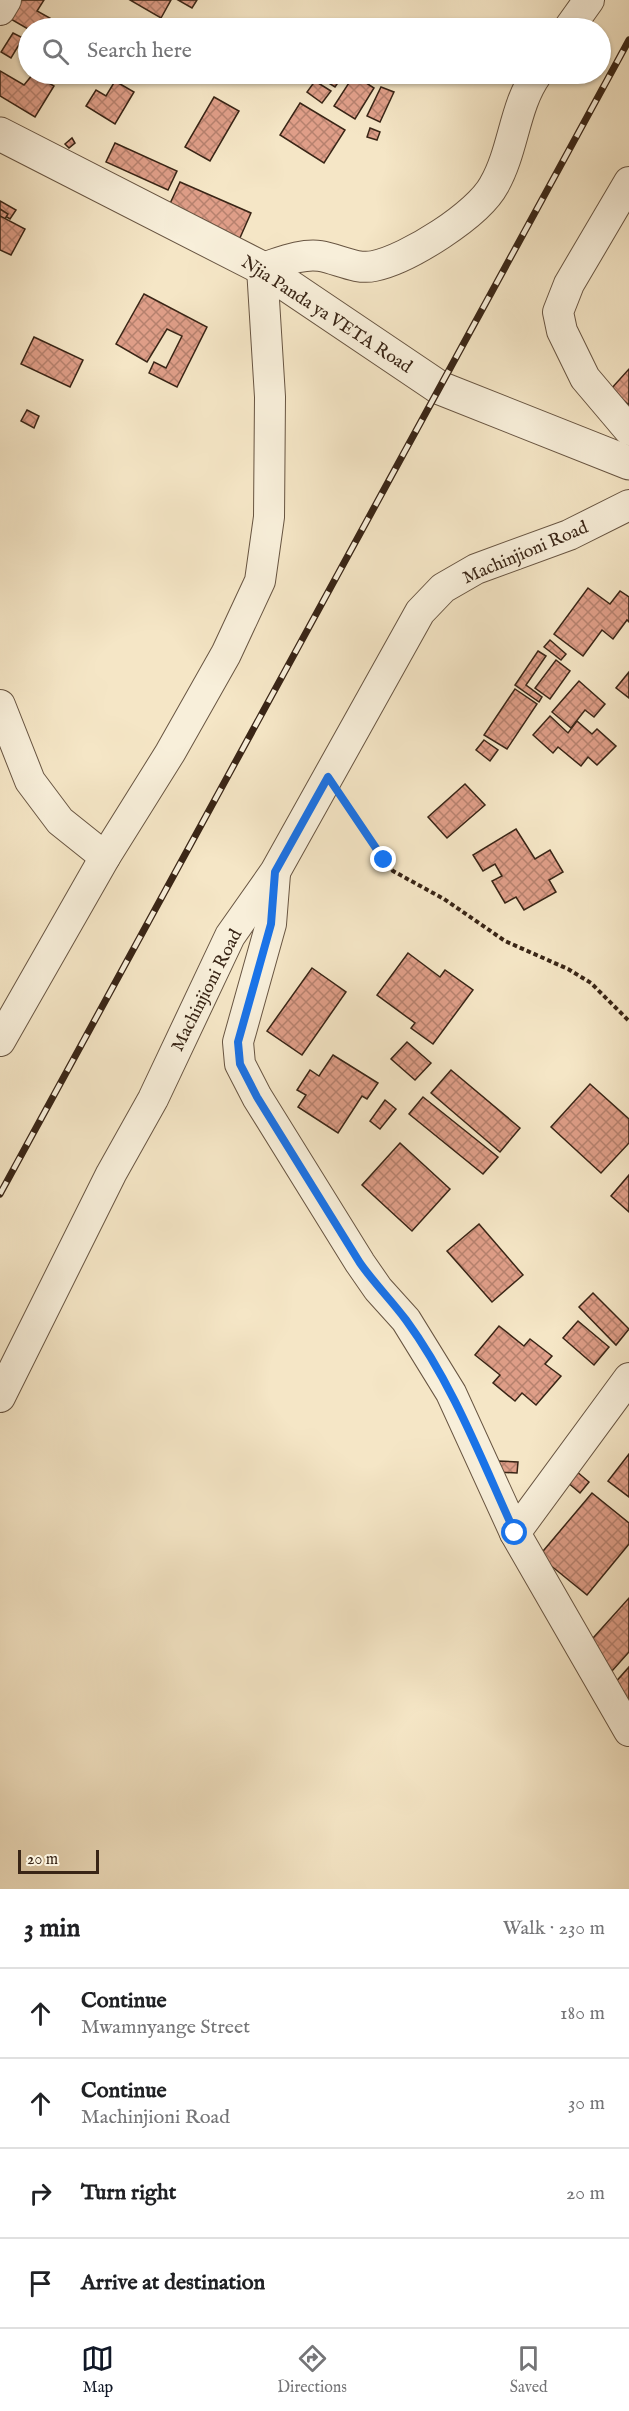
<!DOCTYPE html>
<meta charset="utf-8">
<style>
body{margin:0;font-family:"IM FELL English",serif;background:#f6f6f6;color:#202124}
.scale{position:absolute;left:18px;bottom:15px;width:81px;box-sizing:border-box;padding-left:6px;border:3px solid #392516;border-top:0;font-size:16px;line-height:21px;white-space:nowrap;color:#392516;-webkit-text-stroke:4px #f8efda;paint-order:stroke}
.stop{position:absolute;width:18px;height:18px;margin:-14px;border:4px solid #1a73e8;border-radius:50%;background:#fff}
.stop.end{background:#1a73e8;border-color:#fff;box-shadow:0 2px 6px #0008}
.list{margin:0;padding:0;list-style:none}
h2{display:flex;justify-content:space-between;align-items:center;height:78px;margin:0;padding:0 24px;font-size:26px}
h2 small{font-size:20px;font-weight:400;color:#757577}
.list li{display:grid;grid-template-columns:39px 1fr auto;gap:18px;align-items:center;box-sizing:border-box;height:90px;padding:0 24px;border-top:2px solid #e0e0e0}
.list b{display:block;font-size:22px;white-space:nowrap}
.list p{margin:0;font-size:20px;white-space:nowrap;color:#757577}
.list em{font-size:20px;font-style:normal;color:#757577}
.icon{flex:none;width:33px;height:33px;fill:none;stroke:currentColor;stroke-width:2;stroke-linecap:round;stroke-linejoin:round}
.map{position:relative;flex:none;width:629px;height:1889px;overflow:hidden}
.search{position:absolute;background:#fff;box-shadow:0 2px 4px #0004;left:18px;right:18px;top:18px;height:66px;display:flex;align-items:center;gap:15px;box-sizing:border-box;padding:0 21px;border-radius:33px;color:#757577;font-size:22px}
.sheet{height:438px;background:#fff}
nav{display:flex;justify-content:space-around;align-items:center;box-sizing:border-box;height:84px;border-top:2px solid #e0e0e0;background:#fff;font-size:16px;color:#757577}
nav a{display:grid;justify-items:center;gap:3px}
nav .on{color:#111827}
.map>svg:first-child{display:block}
.building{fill:url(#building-cross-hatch);stroke:#392516;stroke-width:1.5}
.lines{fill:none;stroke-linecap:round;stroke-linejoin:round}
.minor-casing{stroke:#685542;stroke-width:32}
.tertiary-casing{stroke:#685542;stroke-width:35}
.path{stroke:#392516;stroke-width:4;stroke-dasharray:4.5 3;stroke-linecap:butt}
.minor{stroke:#f8efda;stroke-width:30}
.tertiary{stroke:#f8efda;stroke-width:33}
.rail-casing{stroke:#392516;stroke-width:7}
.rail{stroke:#f8efda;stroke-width:4.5;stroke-dasharray:14;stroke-linecap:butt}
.route{stroke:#1a73e8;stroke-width:8}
.labels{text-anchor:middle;stroke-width:4.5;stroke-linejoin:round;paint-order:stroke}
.street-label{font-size:18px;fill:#392516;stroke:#f8efda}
</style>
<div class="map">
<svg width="629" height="1889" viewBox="0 0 629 1889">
<defs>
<pattern id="building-cross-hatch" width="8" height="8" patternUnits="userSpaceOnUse" patternTransform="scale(1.5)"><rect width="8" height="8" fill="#df9e88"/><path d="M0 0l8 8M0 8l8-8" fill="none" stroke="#b6816e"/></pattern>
</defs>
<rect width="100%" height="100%" fill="#f5e6c6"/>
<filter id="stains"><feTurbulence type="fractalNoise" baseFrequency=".00333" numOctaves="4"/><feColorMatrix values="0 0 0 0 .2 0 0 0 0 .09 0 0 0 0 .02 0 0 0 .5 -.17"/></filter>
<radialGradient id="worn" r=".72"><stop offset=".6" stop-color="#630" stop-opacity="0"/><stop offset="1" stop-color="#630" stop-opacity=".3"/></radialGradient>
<g class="building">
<polygon points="20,0 44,0 37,11 57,22 53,28 28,29 9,18"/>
<polygon points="130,0 171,0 161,18"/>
<polygon points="178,0 197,0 192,8"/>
<polygon points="13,33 23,38 11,58 1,52"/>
<polygon points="0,71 24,85 33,74 54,86 35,117 0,96"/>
<polygon points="314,74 344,74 335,87"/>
<polygon points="365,74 385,74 379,82"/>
<polygon points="354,75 374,88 355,119 334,106"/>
<polygon points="115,81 134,92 115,124 86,106 96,90 106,96"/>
<polygon points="315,81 331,91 322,103 307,92"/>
<polygon points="381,87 394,92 380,122 367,116"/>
<polygon points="214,97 239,111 210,161 185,147"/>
<polygon points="300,103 345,130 324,163 280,135"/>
<polygon points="370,128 380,132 377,140 367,137"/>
<polygon points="72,138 75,143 69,148 65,144"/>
<polygon points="115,143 177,171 168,190 106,162"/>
<polygon points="180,182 251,213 239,240 167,210"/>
<polygon points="0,201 16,210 10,219 0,213"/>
<polygon points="0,209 8,214 0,227"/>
<polygon points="0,216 25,229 11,255 0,250"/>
<polygon points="144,294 207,327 177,387 149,373 154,362 166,368 182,336 167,329 147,362 116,344"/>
<polygon points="34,337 83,360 70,387 21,364"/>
<polygon points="629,369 629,405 611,389"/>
<polygon points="27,410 39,416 34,428 21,421"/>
<polygon points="588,588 610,604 620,591 629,597 629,622 627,620 613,639 602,630 583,656 554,634"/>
<polygon points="550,640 566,654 561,660 544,647"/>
<polygon points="538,651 546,656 526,685 542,697 539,702 515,685"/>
<polygon points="556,660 570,671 550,699 535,688"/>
<polygon points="629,672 629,698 616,688"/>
<polygon points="579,681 605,704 594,717 585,710 571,728 552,712"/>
<polygon points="515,689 537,704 507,749 484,735"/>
<polygon points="550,716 568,733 577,721 592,734 597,729 616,746 597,765 588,757 581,766 558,747 553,753 533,735"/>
<polygon points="484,740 498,750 490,761 476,750"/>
<polygon points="465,784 485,805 447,838 428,817"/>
<polygon points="516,829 535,859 550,850 563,872 549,880 556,892 524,910 516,897 505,903 492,881 502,876 495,864 483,871 473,855"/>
<polygon points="408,953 440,977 445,970 473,990 433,1044 411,1028 415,1023 377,995"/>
<polygon points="312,968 346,992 302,1055 267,1031"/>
<polygon points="407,1042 431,1063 415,1080 391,1059"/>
<polygon points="333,1055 378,1083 367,1099 362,1096 338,1133 298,1107 306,1095 297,1090 310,1070 319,1076"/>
<polygon points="451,1070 520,1128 500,1152 431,1093"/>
<polygon points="590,1084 629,1119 629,1143 601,1173 551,1127"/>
<polygon points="423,1097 498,1157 483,1174 409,1114"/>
<polygon points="385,1100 396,1109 380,1129 370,1121"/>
<polygon points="400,1143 450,1189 412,1231 362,1185"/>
<polygon points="629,1175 629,1212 611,1196"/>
<polygon points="479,1224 523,1275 492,1302 447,1251"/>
<polygon points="593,1293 629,1329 616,1345 579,1307"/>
<polygon points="578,1321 609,1347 594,1365 563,1338"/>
<polygon points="499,1326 524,1346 530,1339 552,1356 545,1364 561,1376 536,1405 522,1393 515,1401 493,1383 500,1375 475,1355"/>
<polygon points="629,1454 629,1497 608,1481"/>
<polygon points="498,1461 518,1462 517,1473 498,1472"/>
<polygon points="569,1465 589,1482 580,1493 560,1476"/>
<polygon points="592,1493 629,1523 629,1544 587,1595 539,1556"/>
<polygon points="629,1598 629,1652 612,1671 585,1647"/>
<polygon points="629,1667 629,1700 613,1685"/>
</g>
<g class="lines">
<g class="minor-casing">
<g id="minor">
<polyline points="0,10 6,0"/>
<polyline points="569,28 589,0"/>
<polyline points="629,182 569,284 558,312 562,331 585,378 629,430"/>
<polyline points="0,705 30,781 60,821 105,857"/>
<polyline points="275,874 271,924 238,1042 240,1064 257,1097 360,1263 378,1289 406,1320 451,1393 515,1533 629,1731"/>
<path d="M0,1041L105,857L170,753L226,654L260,581L269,517L270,397L262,268C279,263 302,253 320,256C338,259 356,270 374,266C408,259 478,215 494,185C514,150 514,106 537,74"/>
<polyline points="0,1397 111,1174 153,1099 230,936 275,872 420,612 443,588 476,569 569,535 629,505"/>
<polyline points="515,1533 629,1378"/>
</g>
</g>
<g class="tertiary-casing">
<polyline id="tertiary" points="0,134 262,268 440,388 629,463"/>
</g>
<polyline class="path" points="345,802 393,871 444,899 505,941 568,969 591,983 629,1021"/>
<use href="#minor" class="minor"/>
<use href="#tertiary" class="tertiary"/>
<g class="rail-casing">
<polyline id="rail" points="0,1194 629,40"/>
</g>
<use href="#rail" class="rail"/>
</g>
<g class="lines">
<path class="route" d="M384,860L328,777L275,872L271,924L238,1042L240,1064L257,1097L360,1263C374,1283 391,1300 406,1320C453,1384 482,1461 515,1533"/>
</g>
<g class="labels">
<g class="street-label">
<text transform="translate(327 314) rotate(33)" y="6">Njia Panda ya VETA Road</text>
<text transform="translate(525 552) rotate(-23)" y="6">Machinjioni Road</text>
<text transform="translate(206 990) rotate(-63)" y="6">Machinjioni Road</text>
</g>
</g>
<rect width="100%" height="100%" filter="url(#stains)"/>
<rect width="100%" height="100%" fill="url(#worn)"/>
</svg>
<div class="scale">20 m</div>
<div class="stop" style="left:515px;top:1533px"></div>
<div class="stop end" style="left:384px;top:860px"></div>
<div class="search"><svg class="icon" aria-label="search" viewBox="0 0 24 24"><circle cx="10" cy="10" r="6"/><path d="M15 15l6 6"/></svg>Search here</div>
</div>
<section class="sheet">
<h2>3 min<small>Walk · 230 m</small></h2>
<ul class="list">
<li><svg class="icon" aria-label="ahead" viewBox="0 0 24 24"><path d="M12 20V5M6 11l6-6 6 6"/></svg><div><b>Continue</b><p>Mwamnyange Street</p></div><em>180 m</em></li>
<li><svg class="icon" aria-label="ahead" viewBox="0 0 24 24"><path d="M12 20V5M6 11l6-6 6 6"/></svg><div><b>Continue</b><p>Machinjioni Road</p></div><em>30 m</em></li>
<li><svg class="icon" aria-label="right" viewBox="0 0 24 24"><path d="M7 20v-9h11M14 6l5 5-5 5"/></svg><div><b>Turn right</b></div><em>20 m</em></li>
<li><svg class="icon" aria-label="arrive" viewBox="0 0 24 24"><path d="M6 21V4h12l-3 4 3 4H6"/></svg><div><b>Arrive at destination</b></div></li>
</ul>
</section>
<nav>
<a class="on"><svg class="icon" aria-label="map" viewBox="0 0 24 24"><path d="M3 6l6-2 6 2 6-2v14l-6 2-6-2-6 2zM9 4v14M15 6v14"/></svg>Map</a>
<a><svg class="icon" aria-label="directions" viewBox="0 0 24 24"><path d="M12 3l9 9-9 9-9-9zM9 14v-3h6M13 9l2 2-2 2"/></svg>Directions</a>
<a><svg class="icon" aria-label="saved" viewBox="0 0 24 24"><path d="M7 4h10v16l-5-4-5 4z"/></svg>Saved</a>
</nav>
